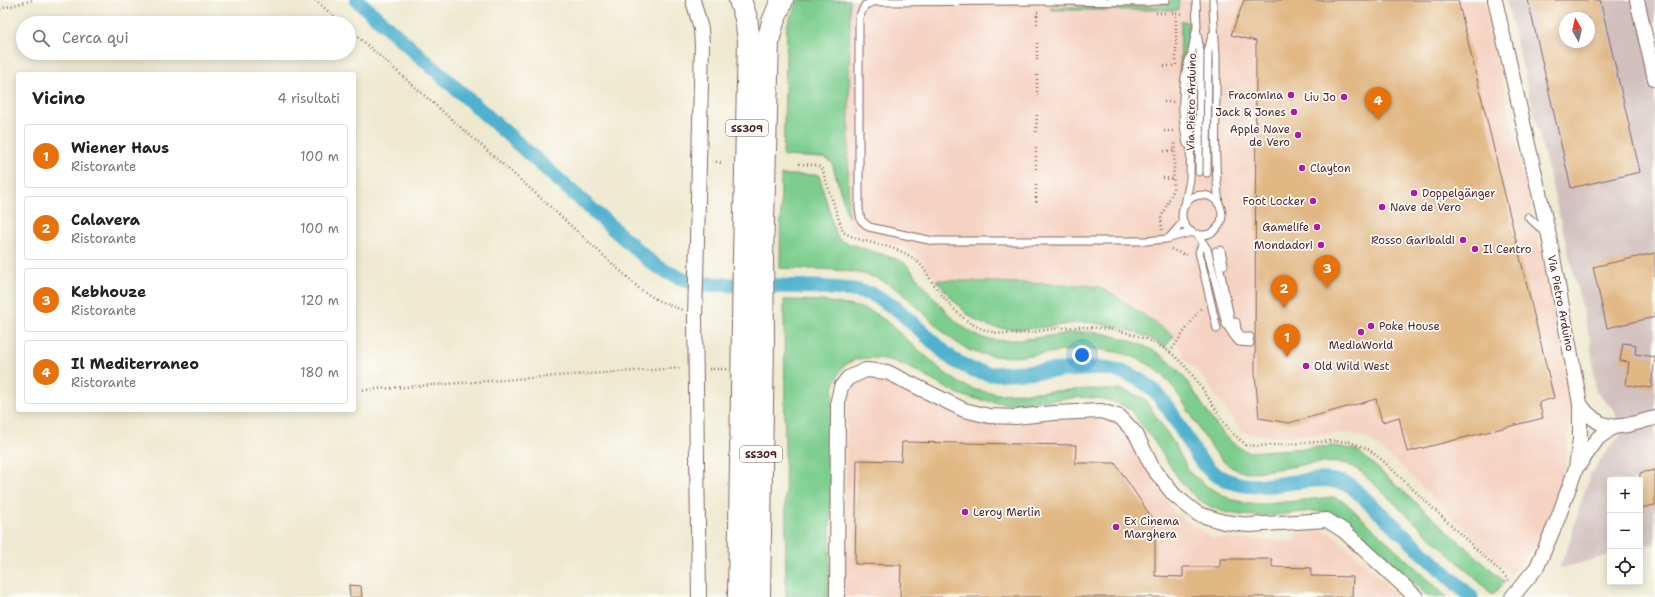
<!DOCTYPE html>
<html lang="it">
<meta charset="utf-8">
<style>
body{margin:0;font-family:"Shantell Sans",sans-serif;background:#f6f6f6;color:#222}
.controls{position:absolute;right:12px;bottom:12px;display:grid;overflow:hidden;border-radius:4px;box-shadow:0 2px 10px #0003}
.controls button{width:36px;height:36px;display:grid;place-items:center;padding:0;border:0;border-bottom:1px solid #e0e0e0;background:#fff;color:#222;font:20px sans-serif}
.compass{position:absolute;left:1559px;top:12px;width:36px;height:36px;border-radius:50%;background:#fff;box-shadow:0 2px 10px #0003;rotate:352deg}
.you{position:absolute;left:1082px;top:355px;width:14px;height:14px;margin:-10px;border:3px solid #fff;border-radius:50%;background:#1a73e8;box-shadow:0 0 0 6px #1a73e833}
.badge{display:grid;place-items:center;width:26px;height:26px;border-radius:50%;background:#b5179e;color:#fff;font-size:13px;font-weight:700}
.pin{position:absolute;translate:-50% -33px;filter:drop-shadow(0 1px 2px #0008)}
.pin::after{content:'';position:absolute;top:21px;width:14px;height:12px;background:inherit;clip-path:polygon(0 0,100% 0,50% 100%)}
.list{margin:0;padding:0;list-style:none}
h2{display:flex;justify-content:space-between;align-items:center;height:52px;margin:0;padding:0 16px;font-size:17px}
h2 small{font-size:13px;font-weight:400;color:#767676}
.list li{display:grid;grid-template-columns:26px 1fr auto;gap:12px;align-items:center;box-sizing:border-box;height:64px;margin:0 8px 8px;padding:0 8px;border:1px solid #e0e0e0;border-radius:4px}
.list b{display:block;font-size:15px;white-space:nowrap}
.list p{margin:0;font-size:13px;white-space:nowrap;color:#767676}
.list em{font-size:13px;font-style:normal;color:#767676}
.icon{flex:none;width:22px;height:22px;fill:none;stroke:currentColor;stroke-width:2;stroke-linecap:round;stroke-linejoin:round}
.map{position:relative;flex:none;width:1655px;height:597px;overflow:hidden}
.search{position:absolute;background:#fff;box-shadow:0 2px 10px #0003;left:16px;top:16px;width:340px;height:44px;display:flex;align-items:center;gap:10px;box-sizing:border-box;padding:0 14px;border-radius:22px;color:#767676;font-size:15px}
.panel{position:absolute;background:#fff;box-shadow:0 2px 10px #0003;left:16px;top:72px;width:340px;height:340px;border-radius:4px}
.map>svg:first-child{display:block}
.built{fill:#f5d3c2}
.industrial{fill:#d1c0bd;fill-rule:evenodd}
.green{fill:#7ccd8e;stroke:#63765c}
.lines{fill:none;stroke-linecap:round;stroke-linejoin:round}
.canal{stroke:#4fb1ce;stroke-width:15}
.building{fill:#e1b784;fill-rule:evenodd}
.service-casing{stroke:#836664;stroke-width:9}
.minor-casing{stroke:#836664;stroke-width:16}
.primary-casing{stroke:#836664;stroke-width:24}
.path{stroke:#836664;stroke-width:2.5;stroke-dasharray:1 3;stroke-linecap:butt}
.service{stroke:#fff;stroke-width:7}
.minor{stroke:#fff;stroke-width:14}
.primary{stroke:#fff;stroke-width:22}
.poi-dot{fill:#b5179e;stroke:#fdfcf7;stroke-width:1.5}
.labels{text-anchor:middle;stroke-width:3.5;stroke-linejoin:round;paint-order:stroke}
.shield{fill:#fdfcf7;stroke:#806168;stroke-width:1}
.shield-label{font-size:10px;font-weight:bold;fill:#4a1f2b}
.poi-label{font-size:11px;fill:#4a1f2b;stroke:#fdfcf7;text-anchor:end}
.street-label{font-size:11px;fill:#4a1f2b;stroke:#fdfcf7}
</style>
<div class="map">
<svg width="1655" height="597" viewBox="0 0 1655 597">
<rect width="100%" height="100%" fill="#fdfcf7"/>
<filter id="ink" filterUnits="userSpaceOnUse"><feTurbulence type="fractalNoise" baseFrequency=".025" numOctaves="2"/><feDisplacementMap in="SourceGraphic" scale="8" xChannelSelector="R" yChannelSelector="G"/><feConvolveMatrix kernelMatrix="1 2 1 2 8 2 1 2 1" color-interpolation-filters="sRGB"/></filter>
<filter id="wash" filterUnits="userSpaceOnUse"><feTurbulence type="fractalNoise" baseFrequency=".012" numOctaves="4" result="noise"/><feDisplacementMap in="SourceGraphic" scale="16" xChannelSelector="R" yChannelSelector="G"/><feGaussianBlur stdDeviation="0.9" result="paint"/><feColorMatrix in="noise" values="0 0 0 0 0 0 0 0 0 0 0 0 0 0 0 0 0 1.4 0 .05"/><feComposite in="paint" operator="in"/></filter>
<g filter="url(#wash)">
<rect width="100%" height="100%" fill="#eee9cf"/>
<g class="built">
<polygon points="850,0 1484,0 1552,299 1564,357 1571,406 1564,474 1549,517 1535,546 1510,574 1400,465 1367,438 1348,433 1275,436 1256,435 1241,431 1201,375 1185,359 1174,336 1117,297 1099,287 1081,285 936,280 914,251 848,230"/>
<polygon points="874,378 906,389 954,416 982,423 1023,423 1069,417 1108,418 1124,431 1157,480 1154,481 1174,513 1213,538 1295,541 1296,533 1298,531 1320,529 1333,534 1399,597 844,597 847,399 856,384 864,380"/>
</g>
<path class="industrial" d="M1506,0H1655V543L1640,547V480H1610V555L1559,569L1570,542L1581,502L1591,474L1605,453L1620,436L1615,411L1596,392L1590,340ZM1565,18H1589V42H1565Z"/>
<g class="green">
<polygon points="798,0 850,0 848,218 832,163 825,158 783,156 787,25"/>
<polygon points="1174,0 1179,0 1178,10 1051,10 1051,7 1157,6"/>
<polygon points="1181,22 1188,22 1188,35 1180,73"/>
<path d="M781,175H819L836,235L841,241L899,260L906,264C926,287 950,323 978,336C1000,347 1055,334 1080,332C1105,331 1134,340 1156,352C1197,374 1209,439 1249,452L1334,446L1357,450L1505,582L1493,595L1361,472C1355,468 1348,463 1340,463C1318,461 1293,467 1270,470C1261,471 1250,473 1240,471C1204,461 1188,387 1148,364C1088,330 1034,368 977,353C943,344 913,291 876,278C848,267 810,270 780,268Z"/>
<path d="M936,280L1081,285L1099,287L1117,297L1174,336L1165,347C1141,331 1114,325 1085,322C1055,325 1002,337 977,321C961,311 948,294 936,280Z"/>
<path d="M784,300L823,301L858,307L873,312L886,321L946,374L961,384L976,390L999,394L1091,389L1121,390L1144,398L1175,445L1190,473L1208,487L1230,499L1250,504H1266L1333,497L1345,502L1447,597H1429L1338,517C1318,506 1298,514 1276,515C1255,517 1232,516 1213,508C1178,492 1165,451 1141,424C1137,419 1133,411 1127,408C1098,391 1065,399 1033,402C1025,403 1016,405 1009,404C995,402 980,400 967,397C935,387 905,356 869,358C844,359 839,369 833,390L829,597H786Z"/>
</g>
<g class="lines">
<path class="canal" d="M357,0L653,264C669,274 684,281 702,284L818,287L853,290L872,294L897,309L952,359L970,369L989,374L1100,368C1148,371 1165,401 1187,439C1195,453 1203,467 1218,476C1262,502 1309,466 1351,486L1471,597"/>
</g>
<g id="blocks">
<g class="building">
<polygon points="1244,0 1458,0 1554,398 1539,402 1543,418 1407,452 1399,417 1382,422 1376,399 1289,423 1259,418 1255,373 1256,41 1231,35"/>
<path d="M1528,0H1600L1640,172L1571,188ZM1565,18H1589V42H1565Z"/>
<polygon points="1655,253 1655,317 1607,328 1593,267"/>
<polygon points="1623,343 1636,345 1635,354 1655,357 1651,388 1626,385 1629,362 1620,361"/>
<polygon points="902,442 1076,445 1075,463 1115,463 1155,522 1155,576 1183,577 1183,567 1220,567 1220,559 1272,559 1272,567 1311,568 1311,576 1353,577 1352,597 900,597 901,565 855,564 857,460 901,461"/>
<polygon points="1655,470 1655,505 1640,508 1640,473"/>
<polygon points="349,585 361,586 362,597 350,597"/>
</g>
</g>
</g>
<g filter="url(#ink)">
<use href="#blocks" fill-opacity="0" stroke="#836664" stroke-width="1"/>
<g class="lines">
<g class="service-casing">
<g id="service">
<polyline points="1166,0 1147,2 1043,1 874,2 865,5 859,17 859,209 861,220 869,227 933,241 1146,241 1166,239 1192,232"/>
<path d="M1213,0C1213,18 1215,36 1216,55C1217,105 1213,154 1219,204"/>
<polyline points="1197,33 1200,51 1199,172"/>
<path d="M1187,144C1181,116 1181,84 1190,57"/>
<polyline points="1207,173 1208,52 1212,35"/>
<circle cx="1202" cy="215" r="20"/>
<polyline points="1185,205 1190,179 1192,50 1197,27 1196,0"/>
<polyline points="1528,217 1546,233"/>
<polyline points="1197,234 1207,249 1226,324 1234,336"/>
<polyline points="1170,237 1183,222"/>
<polyline points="1203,243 1199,252 1217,329"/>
<polyline points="1221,250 1224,265"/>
<polyline points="1216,251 1234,336 1239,342 1250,343"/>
<polyline points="1236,322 1237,330 1242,337 1250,337"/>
</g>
</g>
<g class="minor-casing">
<g id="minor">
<polyline points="693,0 701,29 702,45 695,318 699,597"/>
<polyline points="1495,0 1549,236 1580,404 1580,439 1576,468 1558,518 1537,567 1512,597"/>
<polyline points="1637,0 1655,79"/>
<path d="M1580,404C1604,437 1621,426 1655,418"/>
<polyline points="1578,466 1598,438 1612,428"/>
<polyline points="837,597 838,400 841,387 848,378 866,370 887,372 964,410 989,416 1016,417 1054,413 1101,411 1120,417 1136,434 1152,467 1174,495 1198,514 1224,522 1249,525 1327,520 1344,531 1416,597"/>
</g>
</g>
<g class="primary-casing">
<g id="primary">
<polyline points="739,597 744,257 749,41 746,18 740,0"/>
<polyline points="759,597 763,339 762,256 768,41 773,22 782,0"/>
</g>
</g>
<g class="path">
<polyline points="315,0 342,23"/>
<polyline points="0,9 32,0"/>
<polyline points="1156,13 1176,13"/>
<polyline points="1037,24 1037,12 1039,12"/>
<polyline points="349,29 533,191 640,289 657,300 682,310"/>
<polyline points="1037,60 1037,40"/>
<polyline points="1176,65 1176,13 1183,14"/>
<polyline points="1164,66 1176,66"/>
<polyline points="1037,96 1037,75"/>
<polyline points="1164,102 1173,102"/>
<polyline points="1164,131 1175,131"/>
<polyline points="1036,132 1037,112"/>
<polyline points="1164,151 1175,151"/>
<polyline points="712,161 722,163"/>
<path d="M799,164L817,165L822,169L843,232C866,246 897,243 918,262C924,268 928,275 932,282C946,301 962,322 985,330C1008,338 1037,331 1060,328C1100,324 1153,332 1182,363C1201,383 1215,410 1231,432L1246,445L1259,446L1332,441L1350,442L1368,449L1381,459L1509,580"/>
<polyline points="1036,169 1036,148"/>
<polyline points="1163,178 1175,179"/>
<polyline points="1036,185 1036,205"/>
<polyline points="1162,230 1161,218 1173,191 1175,142"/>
<polyline points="1171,249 1180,253 1189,255"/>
<polyline points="1170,352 1201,308"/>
<polyline points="709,369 726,369"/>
<polyline points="363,390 571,375 682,368"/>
</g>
<use href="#service" class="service"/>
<use href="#minor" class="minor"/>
<use href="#primary" class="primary"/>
</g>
</g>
<g class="poi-dot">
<circle cx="1291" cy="95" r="4"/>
<circle cx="1344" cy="97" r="4"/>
<circle cx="1294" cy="112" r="4"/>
<circle cx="1298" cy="135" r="4"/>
<circle cx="1302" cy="168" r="4"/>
<circle cx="1414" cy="193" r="4"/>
<circle cx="1313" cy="201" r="4"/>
<circle cx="1382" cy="207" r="4"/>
<circle cx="1317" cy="227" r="4"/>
<circle cx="1463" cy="240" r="4"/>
<circle cx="1321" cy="245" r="4"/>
<circle cx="1475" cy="249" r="4"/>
<circle cx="1371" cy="326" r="4"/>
<circle cx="1361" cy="332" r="4"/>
<circle cx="1306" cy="366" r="4"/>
<circle cx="965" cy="512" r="4"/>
<circle cx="1116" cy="527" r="4"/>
</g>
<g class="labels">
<g class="shield">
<rect x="726" y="120" width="42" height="16" rx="3"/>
<rect x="740" y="446" width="42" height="16" rx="3"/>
</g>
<g class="shield-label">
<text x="747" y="132">SS309</text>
<text x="761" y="458">SS309</text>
</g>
<g class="poi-label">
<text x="1283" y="99">Fracomina</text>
<text x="1336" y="101">Liu Jo</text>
<text x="1286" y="116">Jack &amp; Jones</text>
<text x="1290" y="133">Apple Nave<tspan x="1290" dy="13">de Vero</tspan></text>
<text x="1310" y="172" text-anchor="start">Clayton</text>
<text x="1422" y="197" text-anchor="start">Doppelgänger</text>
<text x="1305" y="205">Foot Locker</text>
<text x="1390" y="211" text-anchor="start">Nave de Vero</text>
<text x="1309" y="231">Gamelife</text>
<text x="1455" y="244">Rosso Garibaldi</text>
<text x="1313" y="249">Mondadori</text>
<text x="1483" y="253" text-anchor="start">Il Centro</text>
<text x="1379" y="330" text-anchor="start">Poke House</text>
<text x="1361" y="349" text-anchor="middle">MediaWorld</text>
<text x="1314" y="370" text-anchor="start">Old Wild West</text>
<text x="973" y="516" text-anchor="start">Leroy Merlin</text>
<text x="1124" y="525" text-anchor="start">Ex Cinema<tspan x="1124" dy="13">Marghera</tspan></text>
</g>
<g class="street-label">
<text transform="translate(1191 102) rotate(-89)" y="4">Via Pietro Arduino</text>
<text transform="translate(1561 303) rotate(79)" y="4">Via Pietro Arduino</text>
</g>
</g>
</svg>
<div class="controls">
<button>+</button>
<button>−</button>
<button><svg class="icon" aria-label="locate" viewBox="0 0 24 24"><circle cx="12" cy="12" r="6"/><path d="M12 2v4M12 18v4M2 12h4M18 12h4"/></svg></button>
</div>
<svg class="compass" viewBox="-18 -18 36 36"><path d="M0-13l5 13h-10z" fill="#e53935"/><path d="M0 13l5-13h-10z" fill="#767676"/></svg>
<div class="you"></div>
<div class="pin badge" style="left:1287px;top:357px;background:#e8710a">1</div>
<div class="pin badge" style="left:1284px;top:308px;background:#e8710a">2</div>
<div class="pin badge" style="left:1327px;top:288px;background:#e8710a">3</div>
<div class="pin badge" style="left:1378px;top:120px;background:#e8710a">4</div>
<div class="search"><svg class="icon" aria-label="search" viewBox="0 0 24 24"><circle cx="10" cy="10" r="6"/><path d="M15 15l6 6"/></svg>Cerca qui</div>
<section class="panel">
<h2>Vicino<small>4 risultati</small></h2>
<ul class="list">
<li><span class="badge" style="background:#e8710a">1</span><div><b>Wiener Haus</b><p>Ristorante</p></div><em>100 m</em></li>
<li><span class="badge" style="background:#e8710a">2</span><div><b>Calavera</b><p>Ristorante</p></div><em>100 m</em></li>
<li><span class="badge" style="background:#e8710a">3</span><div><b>Kebhouze</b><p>Ristorante</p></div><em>120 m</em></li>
<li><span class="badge" style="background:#e8710a">4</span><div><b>Il Mediterraneo</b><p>Ristorante</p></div><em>180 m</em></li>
</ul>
</section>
</div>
